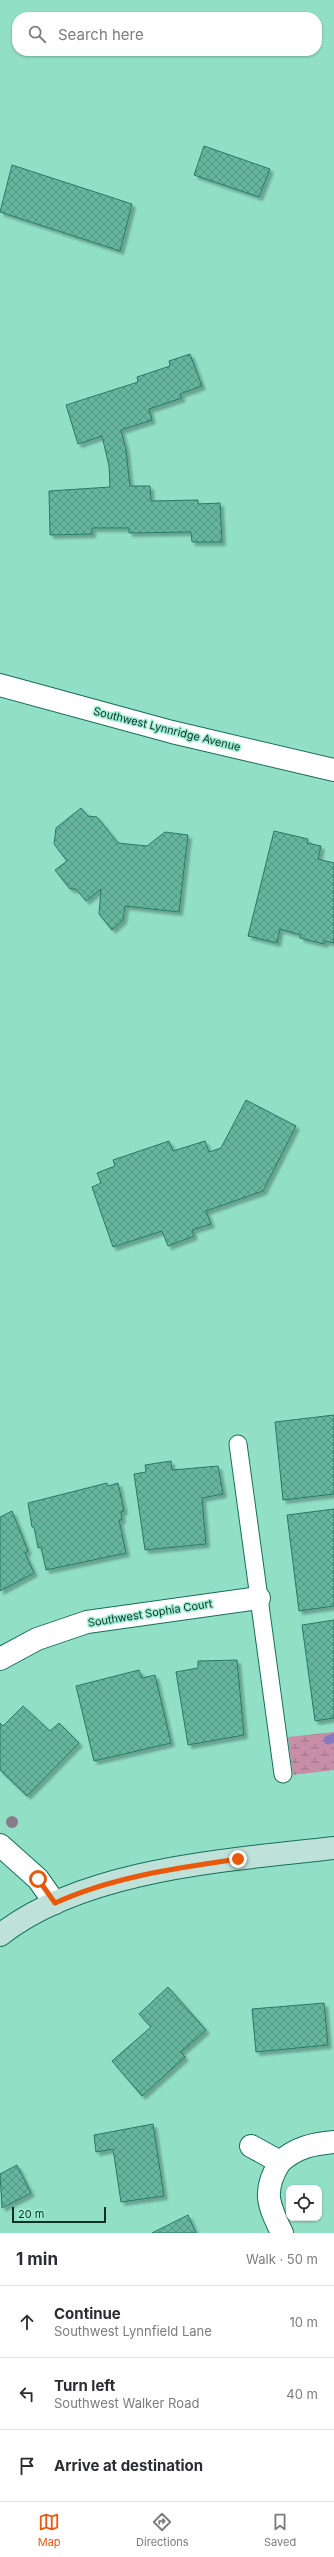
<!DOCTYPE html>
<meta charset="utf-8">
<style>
body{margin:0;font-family:Inter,sans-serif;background:#f7f7f7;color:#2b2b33}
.controls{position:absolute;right:12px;bottom:12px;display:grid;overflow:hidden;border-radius:8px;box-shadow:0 1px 3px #0004}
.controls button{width:36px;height:36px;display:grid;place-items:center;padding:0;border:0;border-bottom:1px solid #e1e1e2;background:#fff;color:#2b2b33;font:20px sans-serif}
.scale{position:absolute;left:12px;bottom:10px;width:94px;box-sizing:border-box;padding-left:4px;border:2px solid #0f3128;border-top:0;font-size:11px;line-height:14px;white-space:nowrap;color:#0f3128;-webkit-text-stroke:3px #9eeed3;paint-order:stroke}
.stop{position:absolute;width:12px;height:12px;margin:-9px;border:3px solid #ea580c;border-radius:50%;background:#fff}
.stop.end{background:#ea580c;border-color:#fff;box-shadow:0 1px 4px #0008}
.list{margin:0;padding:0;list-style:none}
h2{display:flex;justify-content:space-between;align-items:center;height:52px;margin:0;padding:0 16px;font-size:17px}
h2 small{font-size:13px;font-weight:400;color:#7c7c81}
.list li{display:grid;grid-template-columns:26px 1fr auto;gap:12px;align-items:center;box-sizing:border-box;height:72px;padding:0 16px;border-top:1px solid #e1e1e2}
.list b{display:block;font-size:15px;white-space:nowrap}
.list p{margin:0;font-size:13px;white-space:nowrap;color:#7c7c81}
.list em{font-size:13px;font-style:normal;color:#7c7c81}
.icon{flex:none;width:22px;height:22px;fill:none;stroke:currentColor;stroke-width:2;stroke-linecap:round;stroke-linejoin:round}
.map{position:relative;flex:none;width:334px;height:2233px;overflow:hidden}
.search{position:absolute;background:#fff;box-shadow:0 1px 3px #0004;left:12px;right:12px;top:12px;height:44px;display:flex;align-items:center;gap:10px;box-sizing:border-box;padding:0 14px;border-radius:16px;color:#7c7c81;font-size:15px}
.sheet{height:268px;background:#fff}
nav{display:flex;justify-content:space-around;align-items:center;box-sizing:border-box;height:56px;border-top:1px solid #e1e1e2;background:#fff;font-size:11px;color:#7c7c81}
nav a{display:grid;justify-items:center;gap:2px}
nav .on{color:#ea580c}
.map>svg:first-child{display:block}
.wetland{fill:url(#wetland-marsh)}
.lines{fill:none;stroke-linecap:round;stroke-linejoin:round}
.stream{stroke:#877ac0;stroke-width:9}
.building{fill:url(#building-cross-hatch);stroke:#287a64;filter:url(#shadow)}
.lane-casing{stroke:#166e58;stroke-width:19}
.street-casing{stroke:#166e58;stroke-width:24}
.secondary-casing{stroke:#166e58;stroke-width:24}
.lane{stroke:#fff;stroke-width:17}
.street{stroke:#fff;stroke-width:22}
.secondary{stroke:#bee2da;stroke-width:22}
.tree{fill:#8a7b8b}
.route{stroke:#ea580c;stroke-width:5}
.labels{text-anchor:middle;stroke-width:3;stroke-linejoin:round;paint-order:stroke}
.street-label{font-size:11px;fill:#0f3128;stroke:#9eeed3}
</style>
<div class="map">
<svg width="334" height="2233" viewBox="0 0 334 2233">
<defs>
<pattern id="wetland-marsh" width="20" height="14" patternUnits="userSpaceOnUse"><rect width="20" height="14" fill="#c88da7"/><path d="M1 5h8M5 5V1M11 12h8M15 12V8" fill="none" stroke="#a17488"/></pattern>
<pattern id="building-cross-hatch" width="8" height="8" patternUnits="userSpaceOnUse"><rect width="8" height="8" fill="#66b59d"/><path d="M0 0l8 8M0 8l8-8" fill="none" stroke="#529480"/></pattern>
<filter id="shadow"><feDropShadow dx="3.5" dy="3.5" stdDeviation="1" flood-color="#0004"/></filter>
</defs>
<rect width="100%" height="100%" fill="#91e0c6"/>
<polygon class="wetland" points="334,1732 334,1770 293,1775 288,1737"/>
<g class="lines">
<polyline class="stream" points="328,1740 334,1738"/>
</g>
<g class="building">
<polygon points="204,146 270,169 259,197 194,175"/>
<polygon points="12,165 132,204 120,251 0,212"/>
<polygon points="190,354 202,386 180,394 182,398 149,409 152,420 121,430 126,450 130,486 150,486 151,501 198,500 198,504 220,503 222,542 192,542 191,532 129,533 129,528 92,528 92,534 50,535 49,491 110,487 109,466 102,436 78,444 66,405 138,382 137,377 170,366 169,361"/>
<polygon points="81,808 88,816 97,817 118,843 147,846 165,832 188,835 179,912 125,906 123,920 112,930 99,914 101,889 86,901 76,889 70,889 55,870 67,861 54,844 56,828"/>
<polygon points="274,831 308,839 307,843 321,846 318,859 334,863 334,943 325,941 324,944 300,938 301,935 280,929 277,943 248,936"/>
<polygon points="246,1100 296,1126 263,1191 206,1211 211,1224 192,1230 194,1236 168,1246 162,1231 113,1247 92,1187 101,1183 97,1173 115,1166 113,1160 169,1141 173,1151 205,1141 209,1152 221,1148"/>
<polygon points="334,1415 334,1494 283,1500 275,1422"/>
<polygon points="171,1461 172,1470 218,1466 223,1494 202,1498 206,1544 145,1550 134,1474 146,1472 145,1465"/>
<polygon points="107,1483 108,1486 118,1483 124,1511 121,1512 122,1520 119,1520 126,1553 46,1570 41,1547 38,1548 34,1527 32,1527 28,1503"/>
<polygon points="334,1509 334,1606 299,1611 287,1515"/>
<polygon points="12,1511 28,1551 25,1553 34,1573 0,1591 0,1517"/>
<polygon points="334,1620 334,1718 315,1721 302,1625"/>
<polygon points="237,1660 244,1735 188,1745 176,1672 198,1668 198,1661"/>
<polygon points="139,1670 142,1678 155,1675 171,1743 94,1761 76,1686"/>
<polygon points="23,1706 50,1731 59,1723 79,1743 27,1796 0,1770 0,1723 3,1726"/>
<polygon points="168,1987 206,2030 181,2052 185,2057 142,2096 112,2061 151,2027 139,2014"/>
<polygon points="324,2003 328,2045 256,2052 252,2009"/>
<polygon points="153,2124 164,2196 121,2202 113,2149 96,2152 94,2135"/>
<polygon points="17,2165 31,2193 2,2208 0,2174"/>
<polygon points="188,2215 196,2233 152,2233"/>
</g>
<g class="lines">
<g class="lane-casing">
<polyline id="lane" points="238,1444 283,1774"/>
</g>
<g class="street-casing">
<g id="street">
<polyline points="0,685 172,732 334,770"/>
<polyline points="0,1659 37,1639 87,1622 259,1598"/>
<polyline points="0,1845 38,1879 55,1903"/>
<path d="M251,2146L280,2162C297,2147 313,2144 334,2142"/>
<path d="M280,2162C262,2191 268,2204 282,2233"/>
</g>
</g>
<g class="secondary-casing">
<path id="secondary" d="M0,1935C85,1868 230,1860 334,1848"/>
</g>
<use href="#lane" class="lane"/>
<use href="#street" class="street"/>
<use href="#secondary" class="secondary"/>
</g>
<circle class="tree" cx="12" cy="1822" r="6"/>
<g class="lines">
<path class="route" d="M38,1879L55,1903C112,1877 176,1868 238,1859"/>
</g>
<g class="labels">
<g class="street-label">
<text transform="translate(167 729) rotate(14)" y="4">Southwest Lynnridge Avenue</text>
<text transform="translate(150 1613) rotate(-9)" y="4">Southwest Sophia Court</text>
</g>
</g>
</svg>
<div class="controls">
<button><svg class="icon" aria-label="locate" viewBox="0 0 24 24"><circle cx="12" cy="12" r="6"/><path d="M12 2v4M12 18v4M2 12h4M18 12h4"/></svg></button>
</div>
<div class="scale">20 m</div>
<div class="stop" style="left:38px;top:1879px"></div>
<div class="stop end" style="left:238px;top:1859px"></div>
<div class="search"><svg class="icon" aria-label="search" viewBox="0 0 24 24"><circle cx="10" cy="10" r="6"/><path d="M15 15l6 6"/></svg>Search here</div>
</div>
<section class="sheet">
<h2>1 min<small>Walk · 50 m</small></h2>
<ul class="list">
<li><svg class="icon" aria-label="ahead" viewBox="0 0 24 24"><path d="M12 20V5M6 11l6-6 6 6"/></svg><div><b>Continue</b><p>Southwest Lynnfield Lane</p></div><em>10 m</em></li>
<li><svg class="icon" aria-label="left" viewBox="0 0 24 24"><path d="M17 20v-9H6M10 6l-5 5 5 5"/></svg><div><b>Turn left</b><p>Southwest Walker Road</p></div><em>40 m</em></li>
<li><svg class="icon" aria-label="arrive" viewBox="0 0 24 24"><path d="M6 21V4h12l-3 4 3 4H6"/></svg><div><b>Arrive at destination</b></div></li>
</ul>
</section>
<nav>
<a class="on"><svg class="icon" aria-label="map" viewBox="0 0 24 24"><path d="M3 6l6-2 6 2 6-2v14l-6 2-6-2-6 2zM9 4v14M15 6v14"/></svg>Map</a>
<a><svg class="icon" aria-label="directions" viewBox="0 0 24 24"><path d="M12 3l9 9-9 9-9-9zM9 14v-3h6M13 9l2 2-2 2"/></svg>Directions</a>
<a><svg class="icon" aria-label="saved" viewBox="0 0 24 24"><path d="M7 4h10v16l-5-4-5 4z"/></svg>Saved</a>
</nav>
